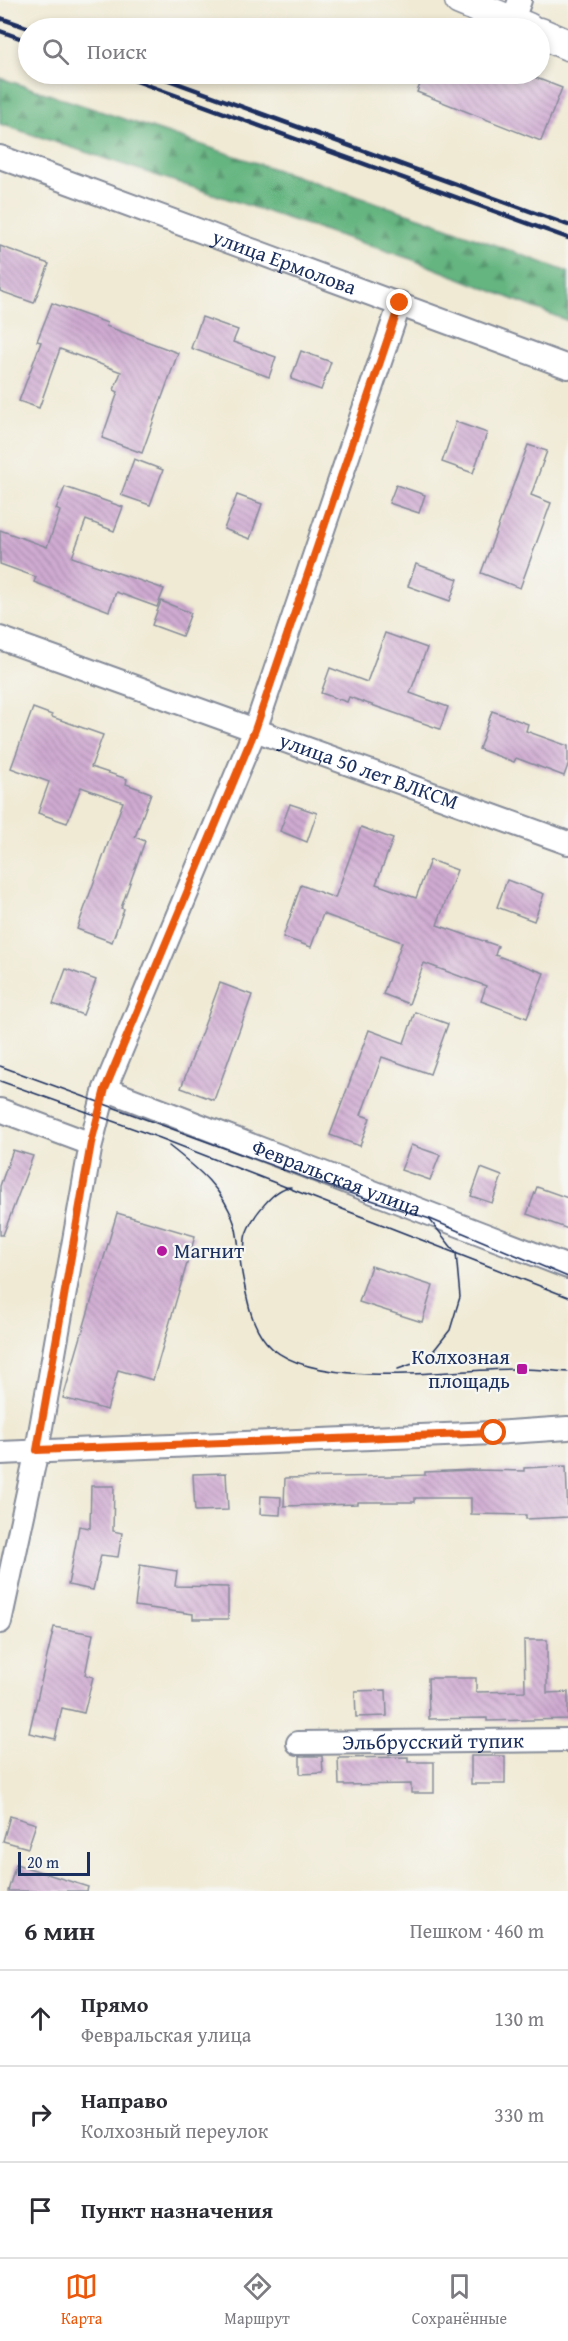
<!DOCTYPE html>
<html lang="ru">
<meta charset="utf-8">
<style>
body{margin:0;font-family:"Gentium Book Plus",serif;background:#f2f2f3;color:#2b2b33}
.scale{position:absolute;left:18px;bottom:15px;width:72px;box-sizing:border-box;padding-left:6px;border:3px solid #1b2f5e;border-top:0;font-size:16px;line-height:21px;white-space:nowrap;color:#1b2f5e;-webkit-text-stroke:4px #f6f6f2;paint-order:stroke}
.stop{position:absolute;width:18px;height:18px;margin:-14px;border:4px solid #ea580c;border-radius:50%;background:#fff}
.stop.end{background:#ea580c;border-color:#fff;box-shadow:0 2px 6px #0008}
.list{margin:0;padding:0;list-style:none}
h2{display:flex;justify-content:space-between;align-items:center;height:78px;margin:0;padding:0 24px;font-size:26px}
h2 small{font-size:20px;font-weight:400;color:#7c7c81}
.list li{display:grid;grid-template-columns:39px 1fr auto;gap:18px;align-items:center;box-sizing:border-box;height:96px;padding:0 24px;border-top:2px solid #e1e1e2}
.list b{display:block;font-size:22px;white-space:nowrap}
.list p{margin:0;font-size:20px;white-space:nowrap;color:#7c7c81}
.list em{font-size:20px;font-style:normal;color:#7c7c81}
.icon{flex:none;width:33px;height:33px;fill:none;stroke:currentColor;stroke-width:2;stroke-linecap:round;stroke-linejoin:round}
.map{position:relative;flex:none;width:568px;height:1891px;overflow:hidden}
.search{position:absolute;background:#fff;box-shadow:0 3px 9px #0003;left:18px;right:18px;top:18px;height:66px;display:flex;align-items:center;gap:15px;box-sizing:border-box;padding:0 21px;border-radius:33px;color:#7c7c81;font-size:22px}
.sheet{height:366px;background:#fff}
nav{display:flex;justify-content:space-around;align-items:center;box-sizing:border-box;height:84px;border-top:2px solid #e1e1e2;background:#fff;font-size:16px;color:#7c7c81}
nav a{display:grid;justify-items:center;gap:3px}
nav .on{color:#ea580c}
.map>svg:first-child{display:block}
.forest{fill:url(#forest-firs);stroke:#40726f;stroke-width:1.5}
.building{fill:url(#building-back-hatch)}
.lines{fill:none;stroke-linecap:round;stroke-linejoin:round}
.minor-casing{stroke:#868c99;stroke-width:26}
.major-casing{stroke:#868c99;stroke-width:33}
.minor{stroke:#fff;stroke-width:22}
.major{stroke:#fff;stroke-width:30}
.tram{stroke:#1b2f5e;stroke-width:1.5}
.rail{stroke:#1b2f5e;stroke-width:4.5}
.route{stroke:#ea580c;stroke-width:8}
.poi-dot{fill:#b5179e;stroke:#f6f6f2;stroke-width:2}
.labels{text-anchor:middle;stroke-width:4.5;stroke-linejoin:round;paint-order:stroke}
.street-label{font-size:21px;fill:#1b2f5e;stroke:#f6f6f2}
.poi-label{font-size:21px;fill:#1b2f5e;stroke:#f6f6f2;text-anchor:start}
</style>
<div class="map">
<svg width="568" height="1891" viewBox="0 0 568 1891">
<defs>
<pattern id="forest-firs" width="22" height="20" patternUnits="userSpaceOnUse" patternTransform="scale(1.5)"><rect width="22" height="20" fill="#65b580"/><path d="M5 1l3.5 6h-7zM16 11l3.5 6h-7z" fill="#52946c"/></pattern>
<pattern id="building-back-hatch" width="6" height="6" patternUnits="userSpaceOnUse" patternTransform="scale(1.5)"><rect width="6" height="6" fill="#d0abd2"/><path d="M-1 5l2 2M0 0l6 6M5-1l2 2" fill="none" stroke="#a88cae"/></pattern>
</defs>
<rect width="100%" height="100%" fill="#f6f6f2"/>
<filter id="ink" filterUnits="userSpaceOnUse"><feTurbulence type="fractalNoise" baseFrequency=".0167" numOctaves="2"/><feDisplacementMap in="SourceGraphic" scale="12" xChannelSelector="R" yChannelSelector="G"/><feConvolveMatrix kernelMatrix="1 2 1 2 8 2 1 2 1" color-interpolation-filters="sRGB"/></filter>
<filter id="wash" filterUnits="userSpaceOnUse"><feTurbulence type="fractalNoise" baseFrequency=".008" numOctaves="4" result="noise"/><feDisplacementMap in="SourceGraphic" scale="24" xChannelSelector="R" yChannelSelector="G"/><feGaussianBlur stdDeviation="1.35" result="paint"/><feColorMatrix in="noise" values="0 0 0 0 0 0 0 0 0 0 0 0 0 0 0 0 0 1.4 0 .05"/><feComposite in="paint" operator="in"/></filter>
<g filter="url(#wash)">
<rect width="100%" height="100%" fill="#f0ead4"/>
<polygon class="forest" points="0,78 425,219 568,272 568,321 411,259 0,124"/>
<g id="blocks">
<g class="building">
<polygon points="424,74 526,74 562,88 541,141 417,92"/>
<polygon points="0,246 49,264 34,303 0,291"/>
<polygon points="52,303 107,323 106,326 178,353 142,453 102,438 118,392 114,390 121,372 60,349 39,408 19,401 41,342 37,341"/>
<polygon points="202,317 238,330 233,342 276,357 269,377 191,348"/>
<polygon points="301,351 331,362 321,390 291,379"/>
<polygon points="456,422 487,433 473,473 442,462"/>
<polygon points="528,445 547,451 531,495 551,503 520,588 481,573"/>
<polygon points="134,459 163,470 150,505 121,495"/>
<polygon points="396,485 425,495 419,513 389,503"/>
<polygon points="65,487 123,507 114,531 86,520 72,557 164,589 157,607 116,592 109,611 34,582 36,577 0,564 0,530 47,547 60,511 56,509"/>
<polygon points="237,495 262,504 250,539 224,529"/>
<polygon points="416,564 458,579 450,601 408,586"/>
<polygon points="161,601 191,613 182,636 152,625"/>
<polygon points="385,633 427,648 410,693 448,707 440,729 349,697 347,702 321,693 330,668 367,682"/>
<polygon points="33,708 52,715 52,717 103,735 91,767 127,779 126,784 151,793 135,837 145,841 121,908 124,909 112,942 77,929 123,802 81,787 67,823 38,813 49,782 11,768"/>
<polygon points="492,711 528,724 526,731 568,746 568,765 564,776 516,758 514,762 479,749"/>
<polygon points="290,804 317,813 307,842 280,831"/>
<polygon points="361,827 393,839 376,884 416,898 430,860 457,870 437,925 498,946 495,955 544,973 527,1018 481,1001 486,986 424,963 409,1004 383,994 402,942 323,914 311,947 283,937 301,885 335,898"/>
<polygon points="507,880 544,894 534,921 497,907"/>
<polygon points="66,969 96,980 83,1015 53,1004"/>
<polygon points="220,983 252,995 214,1100 181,1088"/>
<polygon points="415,1012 448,1024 430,1074 382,1057 361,1115 370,1118 360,1146 330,1135 369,1030 404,1043"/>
<polygon points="411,1145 440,1155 430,1180 401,1170"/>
<polygon points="13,1150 33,1156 3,1235 0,1235 0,1186"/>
<polygon points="481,1168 502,1176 492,1203 471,1196"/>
<polygon points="537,1187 568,1198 568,1229 527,1214"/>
<polygon points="117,1213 195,1236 153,1380 118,1370 107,1410 63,1398"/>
<polygon points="371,1266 433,1286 422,1322 359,1302"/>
<polygon points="566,1466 568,1517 526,1519 526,1515 471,1514 471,1498 415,1498 415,1502 358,1502 358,1504 284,1506 285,1478 392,1476 425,1475 425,1472 472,1470 524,1471 524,1468"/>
<polygon points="226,1473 228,1510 195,1511 193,1474"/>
<polygon points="91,1486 114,1486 113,1531 122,1533 118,1557 101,1555 93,1590 68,1585 79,1526 90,1528"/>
<polygon points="261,1496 281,1497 280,1515 260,1514"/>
<polygon points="140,1565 177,1571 175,1586 228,1587 228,1619 193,1619 193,1614 135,1606"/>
<polygon points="54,1627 93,1634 85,1675 93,1677 84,1713 62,1708 55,1739 29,1733"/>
<polygon points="524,1640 547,1640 547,1693 568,1692 568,1719 487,1721 487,1718 429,1719 428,1678 476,1678 476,1692 525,1691"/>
<polygon points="386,1690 387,1716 356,1717 355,1691"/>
<polygon points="300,1756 322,1756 323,1773 300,1774"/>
<rect x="471" y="1756" width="34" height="28"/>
<polygon points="408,1757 408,1762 434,1762 434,1793 411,1793 411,1784 339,1785 338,1758"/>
<polygon points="10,1816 36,1824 28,1848 3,1841"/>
<polygon points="16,1864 88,1887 87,1891 8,1891"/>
</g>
</g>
</g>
<g filter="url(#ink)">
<use href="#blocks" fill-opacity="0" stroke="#868c99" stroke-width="1.5"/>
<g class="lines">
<g class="minor-casing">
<g id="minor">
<polyline points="512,22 520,0"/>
<path id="s1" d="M0,157L568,367"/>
<path id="s2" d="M0,638L568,843"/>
<path id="s3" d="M105,1089L568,1267"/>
<polyline points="0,1110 91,1144"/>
<polyline points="0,1453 494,1433 568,1428"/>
<polyline points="0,1622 37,1450 91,1144 105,1089 255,730 400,303"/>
<path id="s4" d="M298,1743L568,1740"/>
</g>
</g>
<g class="major-casing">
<g id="major">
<polyline points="460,0 528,28"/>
<polyline points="540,33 568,45"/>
</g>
</g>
<use href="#minor" class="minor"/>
<use href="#major" class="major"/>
<g class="tram">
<polyline points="0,1066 331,1187 430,1219 568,1277"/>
<polyline points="0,1081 160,1138 568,1297"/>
<path d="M169,1146C197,1168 224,1189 235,1225C240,1243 239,1264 244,1283C248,1304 252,1325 266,1342C309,1394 460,1367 523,1369C538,1369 553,1371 568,1372"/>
<path d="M244,1253C245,1247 244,1239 246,1234C251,1219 274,1187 291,1187"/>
<polyline points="398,1369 427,1359 450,1330 460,1297 456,1253 430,1220"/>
</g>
<g class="rail">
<polyline points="0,18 29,28"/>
<polyline points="0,31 28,41"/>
<polyline points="117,74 568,238"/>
<polyline points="152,74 568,225"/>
</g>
</g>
</g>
<g class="lines" filter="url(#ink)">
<polyline class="route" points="400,303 255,730 105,1089 91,1143 37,1450 494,1433"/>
</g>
<g class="poi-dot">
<circle cx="162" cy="1251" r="6"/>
<rect x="516" y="1363" width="12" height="12" rx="3"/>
</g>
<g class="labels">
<g class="street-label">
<text dy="7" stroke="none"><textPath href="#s1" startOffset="303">улица Ермолова</textPath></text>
<text dy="7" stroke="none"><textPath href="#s2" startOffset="392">улица 50 лет ВЛКСМ</textPath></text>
<text dy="7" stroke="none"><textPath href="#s3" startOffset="248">Февральская улица</textPath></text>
<text dy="7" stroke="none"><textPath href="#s4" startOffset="135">Эльбрусский тупик</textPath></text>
</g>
<g class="poi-label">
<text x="174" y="1258">Магнит</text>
<text x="510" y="1364" text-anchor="end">Колхозная<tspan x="510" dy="24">площадь</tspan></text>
</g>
</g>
</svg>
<div class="scale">20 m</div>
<div class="stop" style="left:494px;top:1433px"></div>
<div class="stop end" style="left:400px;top:303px"></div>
<div class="search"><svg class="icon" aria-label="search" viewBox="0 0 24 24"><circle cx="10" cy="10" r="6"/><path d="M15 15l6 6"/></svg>Поиск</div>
</div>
<section class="sheet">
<h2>6 мин<small>Пешком · 460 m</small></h2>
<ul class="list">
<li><svg class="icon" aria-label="ahead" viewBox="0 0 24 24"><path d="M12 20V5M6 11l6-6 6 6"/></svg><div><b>Прямо</b><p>Февральская улица</p></div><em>130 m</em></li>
<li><svg class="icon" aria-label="right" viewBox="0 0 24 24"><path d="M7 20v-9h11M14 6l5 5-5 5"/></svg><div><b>Направо</b><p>Колхозный переулок</p></div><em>330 m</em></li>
<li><svg class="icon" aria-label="arrive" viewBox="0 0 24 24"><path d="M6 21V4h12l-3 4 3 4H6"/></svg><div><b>Пункт назначения</b></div></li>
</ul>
</section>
<nav>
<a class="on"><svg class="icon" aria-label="map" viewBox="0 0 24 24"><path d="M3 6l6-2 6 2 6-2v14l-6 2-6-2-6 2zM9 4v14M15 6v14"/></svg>Карта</a>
<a><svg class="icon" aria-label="directions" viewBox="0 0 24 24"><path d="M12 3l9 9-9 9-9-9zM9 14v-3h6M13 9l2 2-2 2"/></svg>Маршрут</a>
<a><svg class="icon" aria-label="saved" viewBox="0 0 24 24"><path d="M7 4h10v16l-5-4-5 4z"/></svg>Сохранённые</a>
</nav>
